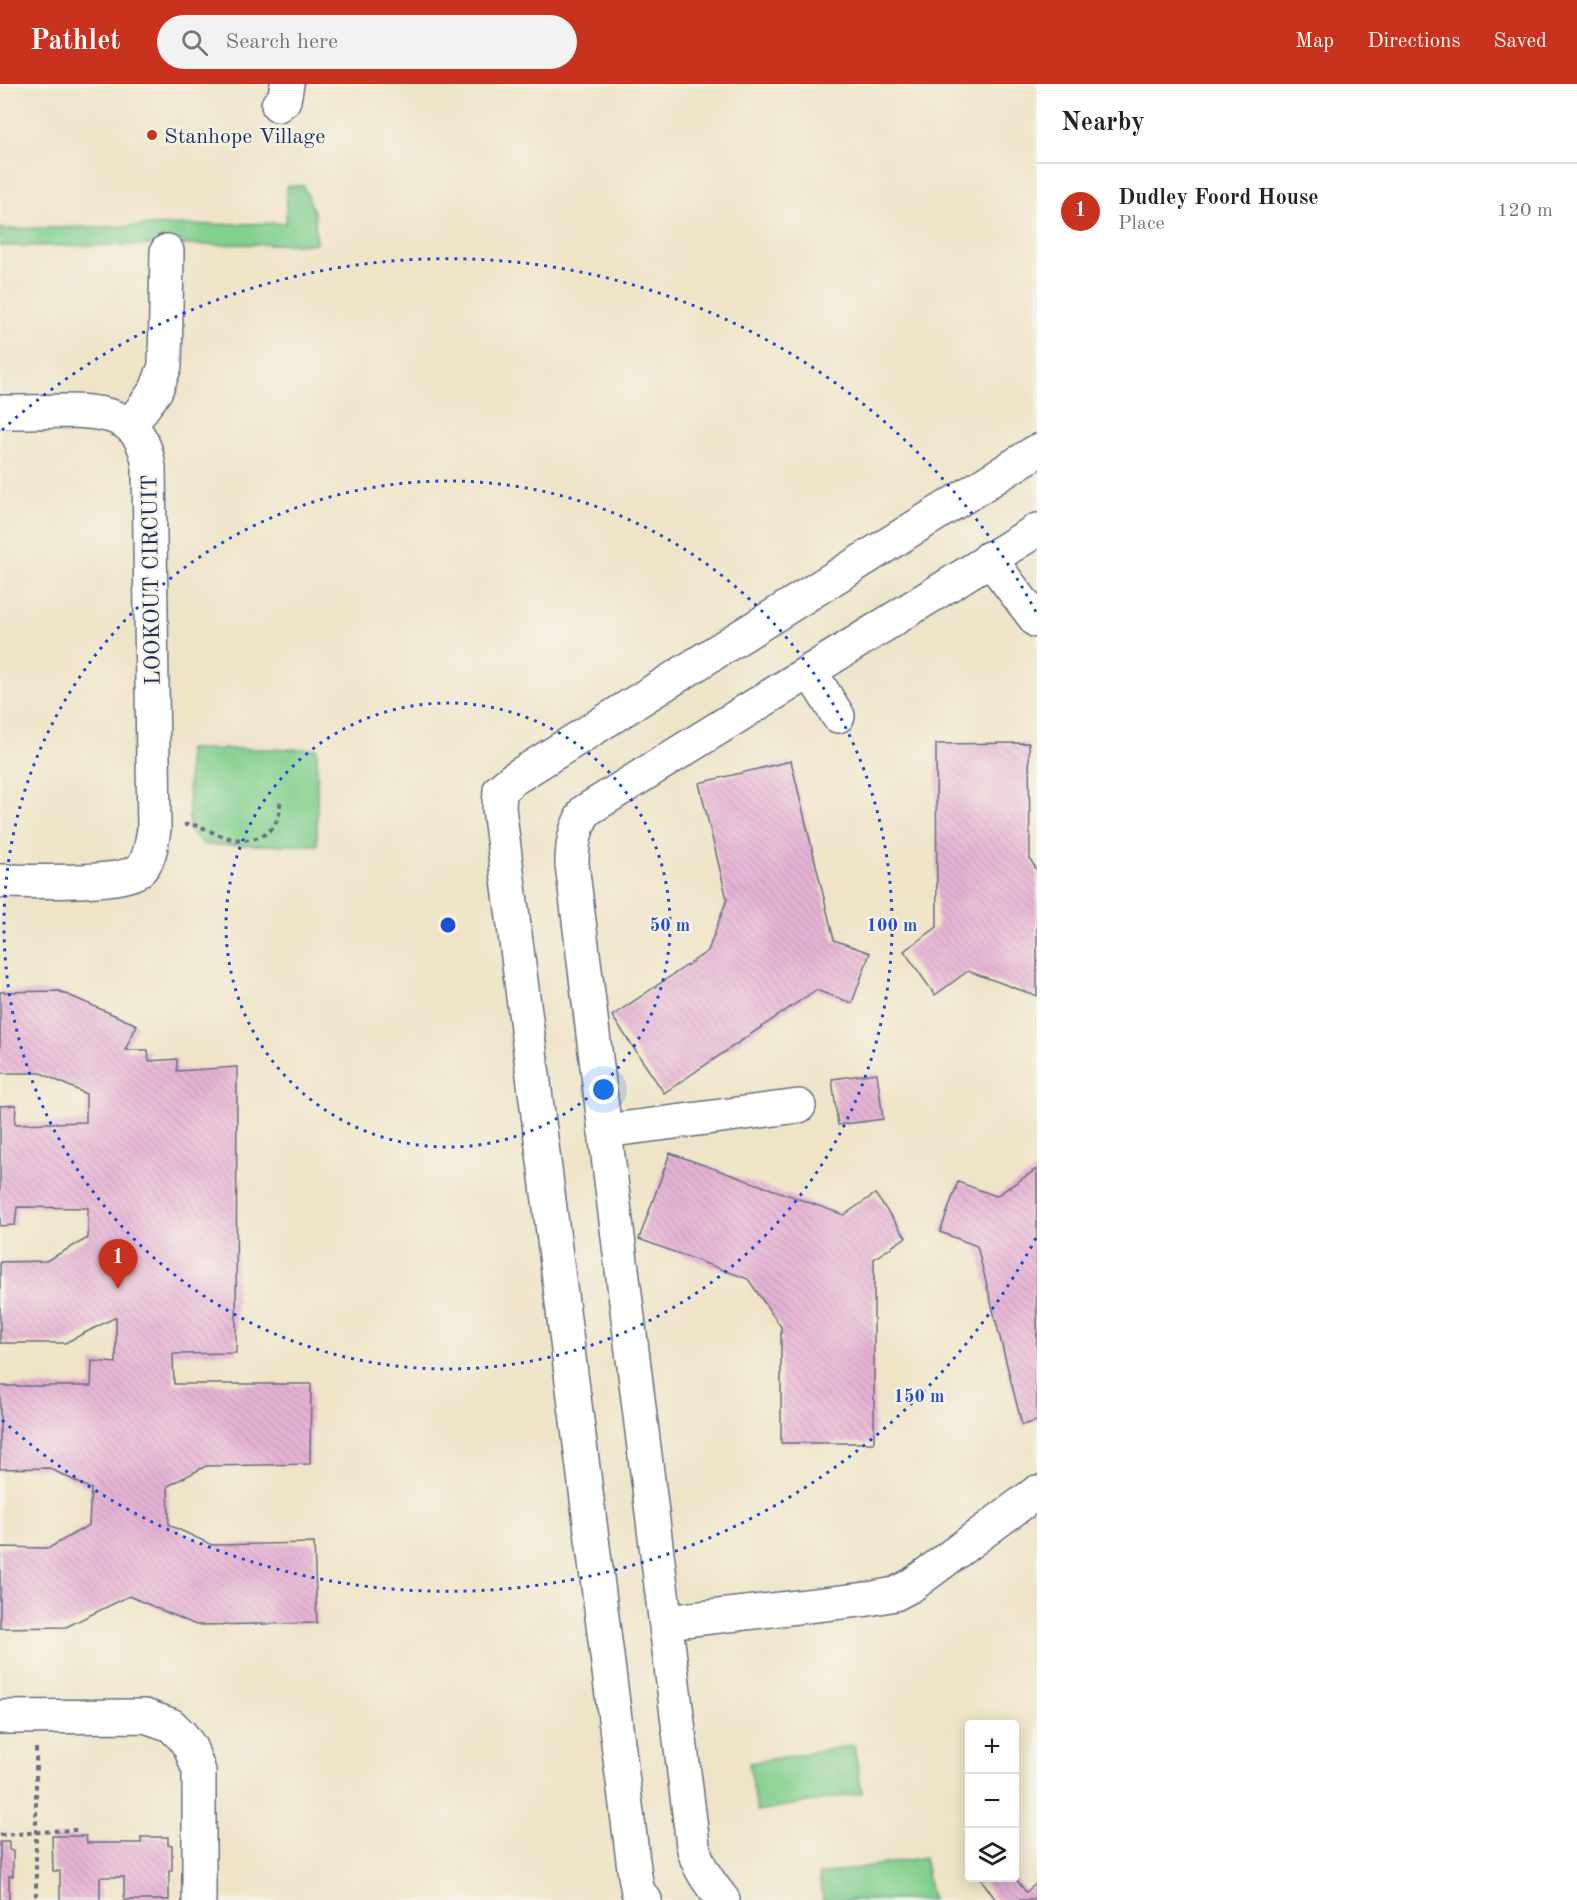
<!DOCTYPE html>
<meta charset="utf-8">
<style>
body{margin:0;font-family:"Old Standard TT",serif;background:#f2f2f2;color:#222}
.controls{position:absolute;right:18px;bottom:18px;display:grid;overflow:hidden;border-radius:6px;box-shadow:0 3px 15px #0003}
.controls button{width:54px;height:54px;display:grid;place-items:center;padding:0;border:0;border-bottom:2px solid #e0e0e0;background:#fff;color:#222;font:30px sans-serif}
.you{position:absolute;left:604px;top:1006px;width:21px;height:21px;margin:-15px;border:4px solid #fff;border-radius:50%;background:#1a73e8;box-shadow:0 0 0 9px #1a73e833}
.badge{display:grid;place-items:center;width:39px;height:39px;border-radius:50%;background:#c8321e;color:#fff;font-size:20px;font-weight:700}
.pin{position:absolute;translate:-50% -50px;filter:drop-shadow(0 2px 3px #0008)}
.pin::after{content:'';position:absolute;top:32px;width:21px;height:18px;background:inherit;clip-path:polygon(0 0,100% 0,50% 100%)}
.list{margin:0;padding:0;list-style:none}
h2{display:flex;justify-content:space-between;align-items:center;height:78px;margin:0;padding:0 24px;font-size:26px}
h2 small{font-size:20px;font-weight:400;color:#767676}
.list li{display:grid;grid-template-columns:39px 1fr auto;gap:18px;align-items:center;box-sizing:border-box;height:96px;padding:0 24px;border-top:2px solid #e0e0e0}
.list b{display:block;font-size:22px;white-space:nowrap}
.list p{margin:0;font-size:20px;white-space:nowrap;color:#767676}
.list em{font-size:20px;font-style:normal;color:#767676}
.icon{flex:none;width:33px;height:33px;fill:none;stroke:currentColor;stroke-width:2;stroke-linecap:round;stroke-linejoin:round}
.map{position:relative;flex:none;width:1037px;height:1816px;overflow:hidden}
header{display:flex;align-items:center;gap:36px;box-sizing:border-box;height:84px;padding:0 30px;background:#c8321e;color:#fff}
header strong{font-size:28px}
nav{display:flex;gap:33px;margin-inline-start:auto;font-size:21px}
.search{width:420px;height:54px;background:#f2f2f2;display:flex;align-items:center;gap:15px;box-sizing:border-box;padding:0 21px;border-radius:33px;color:#767676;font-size:22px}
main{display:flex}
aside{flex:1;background:#fff}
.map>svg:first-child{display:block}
.green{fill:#82cf8e;stroke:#4e7f76;stroke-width:1.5}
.building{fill:url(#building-back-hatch)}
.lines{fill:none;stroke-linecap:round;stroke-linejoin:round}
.minor-casing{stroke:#656e83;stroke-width:36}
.path{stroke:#656e83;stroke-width:4;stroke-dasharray:4.5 4.5;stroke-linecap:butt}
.minor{stroke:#fff;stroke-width:33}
.ring{fill:none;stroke:#1d4ed8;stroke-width:3;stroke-dasharray:3 6}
.poi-dot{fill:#c8321e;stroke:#f7f3e8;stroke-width:2}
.labels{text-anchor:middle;stroke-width:4.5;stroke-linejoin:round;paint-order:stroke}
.poi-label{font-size:22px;fill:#1b2f5e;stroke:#f7f3e8;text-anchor:start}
.street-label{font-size:22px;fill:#1b2f5e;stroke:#f7f3e8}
.centre{fill:#1d4ed8;stroke:#f7f3e8;stroke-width:3}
.ring-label{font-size:18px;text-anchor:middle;font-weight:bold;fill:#1d4ed8;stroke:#f7f3e8;stroke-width:4.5;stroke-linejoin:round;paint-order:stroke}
</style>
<header>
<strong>Pathlet</strong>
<div class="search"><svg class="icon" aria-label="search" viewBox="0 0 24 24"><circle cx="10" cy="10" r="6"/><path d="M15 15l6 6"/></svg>Search here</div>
<nav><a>Map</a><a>Directions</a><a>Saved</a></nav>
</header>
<main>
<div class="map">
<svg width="1037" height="1816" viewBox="0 0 1037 1816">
<defs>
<pattern id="building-back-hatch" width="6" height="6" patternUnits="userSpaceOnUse" patternTransform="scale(1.5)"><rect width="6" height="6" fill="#e6b2d4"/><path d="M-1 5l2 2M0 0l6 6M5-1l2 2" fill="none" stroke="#c599b8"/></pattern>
</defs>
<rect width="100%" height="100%" fill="#f7f3e8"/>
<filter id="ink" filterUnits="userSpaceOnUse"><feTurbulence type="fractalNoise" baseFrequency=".0167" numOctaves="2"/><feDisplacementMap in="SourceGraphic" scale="12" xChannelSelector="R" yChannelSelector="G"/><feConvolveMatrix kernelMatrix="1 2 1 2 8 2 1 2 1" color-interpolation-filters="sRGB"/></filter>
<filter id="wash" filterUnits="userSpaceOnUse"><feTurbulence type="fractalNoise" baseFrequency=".008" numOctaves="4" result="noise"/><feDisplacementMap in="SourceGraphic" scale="24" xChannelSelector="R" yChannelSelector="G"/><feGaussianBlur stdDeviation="1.35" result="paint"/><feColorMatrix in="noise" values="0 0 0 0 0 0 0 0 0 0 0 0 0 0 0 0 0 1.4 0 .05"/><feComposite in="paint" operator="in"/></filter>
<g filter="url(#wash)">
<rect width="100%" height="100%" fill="#efe4c7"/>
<g class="green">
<polygon points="287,102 304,102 315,131 316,160 0,162 0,145 286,139"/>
<polygon points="188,665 317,665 317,761 204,761 189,747"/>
<polygon points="854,1661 862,1709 757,1727 749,1679"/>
<polygon points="924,1773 932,1816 823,1816 819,1791"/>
</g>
<g id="blocks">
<g class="building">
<polygon points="1029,659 1030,775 1037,786 1037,912 968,887 935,911 904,867 937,843 936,660"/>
<polygon points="791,677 834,856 870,869 852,919 816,906 664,1009 612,932 708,867 727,815 699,699"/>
<polygon points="59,907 137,941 125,966 148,966 149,977 177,975 177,987 237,983 236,1269 173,1270 174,1300 311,1300 310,1380 206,1382 168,1402 169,1441 212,1461 314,1459 317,1539 196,1541 129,1512 66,1543 0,1544 0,1463 49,1464 89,1441 91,1405 49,1384 0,1385 0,1302 91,1302 92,1277 116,1279 116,1233 65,1259 0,1259 0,1178 46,1177 88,1154 88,1124 17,1123 15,1141 0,1142 0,1022 16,1021 15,1040 86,1038 86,1010 41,989 0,989 0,908"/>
<polygon points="877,989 883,1035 838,1041 832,995"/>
<polygon points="670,1069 844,1131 875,1110 906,1153 874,1175 874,1359 781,1359 781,1243 748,1195 639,1155"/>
<polygon points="1037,1085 1037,1337 1022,1341 977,1162 940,1148 958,1098 996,1112"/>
<polygon points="52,1752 86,1752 87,1759 141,1759 141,1753 168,1753 168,1761 172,1761 172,1787 169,1787 169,1816 124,1816 124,1793 100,1793 100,1816 60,1816 60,1787 53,1787"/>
<polygon points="0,1758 9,1758 9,1766 13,1767 13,1792 9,1792 9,1816 0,1816"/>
<polygon points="980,1794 1015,1794 1026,1808 1037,1799 1037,1816 996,1816"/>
</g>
</g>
</g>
<g filter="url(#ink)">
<use href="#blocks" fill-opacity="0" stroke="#656e83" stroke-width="1.5"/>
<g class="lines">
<g class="minor-casing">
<g id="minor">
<polyline points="278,21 284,16 287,0"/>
<path d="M0,328C20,328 40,328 60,327C106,327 142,330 149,383L154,745C152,757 150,779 138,787C117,801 29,797 0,797"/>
<polyline points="130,342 156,306 165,282 167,167"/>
<polyline points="989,474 1037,537"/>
<polyline points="810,587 838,632"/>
<polyline points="605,1047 799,1022"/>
<polyline points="666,1538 868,1515 895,1510 912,1501 1037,1408"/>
<polyline points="0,1633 145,1632 171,1641 182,1652 190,1663 199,1687 199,1816"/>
<polyline points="645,1816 638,1808 635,1792 499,724 500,706 513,695 1037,367"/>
<path d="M723,1816C709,1798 697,1783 693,1761L572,780C572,759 575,745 585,727L1037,446"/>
</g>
</g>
<g class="path">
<path d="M184,741C201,739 210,749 225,753C254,762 283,749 280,716"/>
<polyline points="36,1664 36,1816"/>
<path d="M0,1751C27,1750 52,1746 78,1746"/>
</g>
<use href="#minor" class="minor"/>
</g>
</g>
<g class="ring">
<circle cx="448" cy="841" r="222"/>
<circle cx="448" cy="841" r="444"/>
<path d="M1036 1154A666 666 0 0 1 2 1336M2 346A666 666 0 0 1 1036 528"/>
</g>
<circle class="poi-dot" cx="152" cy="51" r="6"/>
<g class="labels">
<g class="poi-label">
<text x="164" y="59">Stanhope Village</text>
</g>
<g class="street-label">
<text transform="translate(150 496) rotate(-91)" y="8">LOOKOUT CIRCUIT</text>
</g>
</g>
<circle cx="448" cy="841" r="9" class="centre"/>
<g class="ring-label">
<text x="670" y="847">50 m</text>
<text x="892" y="847">100 m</text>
<text x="919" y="1318">150 m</text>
</g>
</svg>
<div class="controls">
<button>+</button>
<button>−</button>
<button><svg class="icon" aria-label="layers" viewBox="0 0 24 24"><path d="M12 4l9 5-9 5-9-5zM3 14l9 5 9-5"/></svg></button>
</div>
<div class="you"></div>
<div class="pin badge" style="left:118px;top:1205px">1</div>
</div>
<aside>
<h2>Nearby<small></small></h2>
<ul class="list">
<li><span class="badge">1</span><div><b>Dudley Foord House</b><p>Place</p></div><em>120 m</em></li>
</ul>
</aside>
</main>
